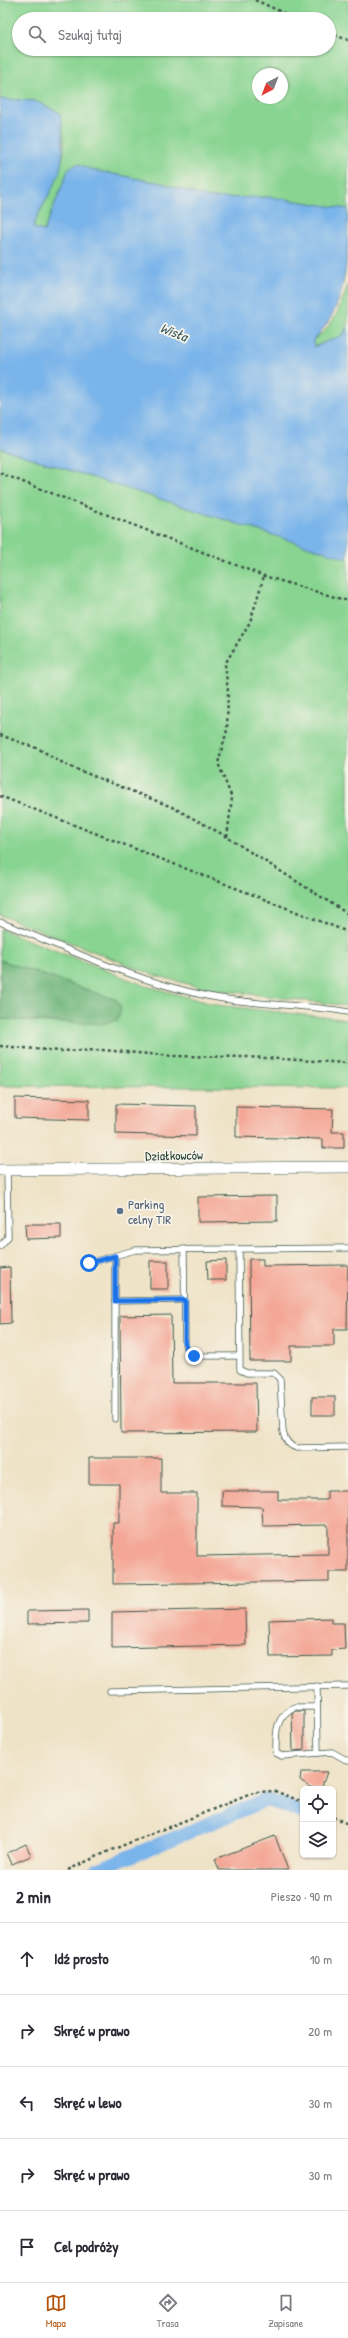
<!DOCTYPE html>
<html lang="pl">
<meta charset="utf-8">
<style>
body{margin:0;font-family:"Patrick Hand",sans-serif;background:#f7f7f7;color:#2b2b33}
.controls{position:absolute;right:12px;bottom:12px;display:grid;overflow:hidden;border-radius:6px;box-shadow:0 1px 3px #0004}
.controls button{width:36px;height:36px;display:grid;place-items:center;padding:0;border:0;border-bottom:1px solid #e1e1e2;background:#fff;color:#2b2b33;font:20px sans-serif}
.compass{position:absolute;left:252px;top:68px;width:36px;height:36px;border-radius:50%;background:#fff;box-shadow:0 1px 3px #0004;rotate:222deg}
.stop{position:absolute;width:12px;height:12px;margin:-9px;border:3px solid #1a73e8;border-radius:50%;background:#fff}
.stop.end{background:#1a73e8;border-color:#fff;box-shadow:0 1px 4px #0008}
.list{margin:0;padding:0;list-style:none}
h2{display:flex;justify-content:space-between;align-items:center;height:52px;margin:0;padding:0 16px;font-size:17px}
h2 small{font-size:13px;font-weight:400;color:#7c7c81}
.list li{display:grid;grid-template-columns:26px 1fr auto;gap:12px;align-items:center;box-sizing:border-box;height:72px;padding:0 16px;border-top:1px solid #e1e1e2}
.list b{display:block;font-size:15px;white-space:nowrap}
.list em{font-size:13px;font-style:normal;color:#7c7c81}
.icon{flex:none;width:22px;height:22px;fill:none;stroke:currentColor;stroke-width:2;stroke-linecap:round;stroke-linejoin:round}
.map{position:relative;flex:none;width:348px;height:1870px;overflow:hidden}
.search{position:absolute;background:#fff;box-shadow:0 1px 3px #0004;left:12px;right:12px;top:12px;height:44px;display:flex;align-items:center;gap:10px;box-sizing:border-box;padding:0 14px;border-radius:22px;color:#7c7c81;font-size:15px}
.sheet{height:412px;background:#fff}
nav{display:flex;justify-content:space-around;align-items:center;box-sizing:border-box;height:56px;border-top:1px solid #e1e1e2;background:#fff;font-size:11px;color:#7c7c81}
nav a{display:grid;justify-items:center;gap:2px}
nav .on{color:#b45309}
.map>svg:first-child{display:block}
.green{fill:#88d491;stroke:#548862;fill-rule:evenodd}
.forest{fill:#6eb67b;stroke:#467a58}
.water{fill:#79b4ea;stroke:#4c788f}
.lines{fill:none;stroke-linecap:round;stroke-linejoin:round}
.canal{stroke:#79b4ea;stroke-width:14}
.building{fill:#f4a796}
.service-casing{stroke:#3e564a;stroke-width:7}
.minor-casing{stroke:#3e564a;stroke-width:12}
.path{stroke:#3e564a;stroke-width:2.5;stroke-dasharray:3 3;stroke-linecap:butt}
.service{stroke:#fff;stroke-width:5.5}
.minor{stroke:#fff;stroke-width:11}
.route{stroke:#1a73e8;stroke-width:5}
.service-dot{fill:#5c6f8a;stroke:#f7f3e8;stroke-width:1.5}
.labels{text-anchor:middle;stroke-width:3.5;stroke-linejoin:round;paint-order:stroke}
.street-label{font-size:13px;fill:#1f3d34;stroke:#f7f3e8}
.service-label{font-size:13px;fill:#4e5e75;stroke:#f7f3e8;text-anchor:start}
.water-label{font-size:14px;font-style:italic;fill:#365b62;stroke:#f7f3e8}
</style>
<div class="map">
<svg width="348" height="1870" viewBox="0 0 348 1870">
<rect width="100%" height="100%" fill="#f7f3e8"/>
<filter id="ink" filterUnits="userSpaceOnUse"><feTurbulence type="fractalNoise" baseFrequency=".025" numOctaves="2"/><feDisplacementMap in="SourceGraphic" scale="8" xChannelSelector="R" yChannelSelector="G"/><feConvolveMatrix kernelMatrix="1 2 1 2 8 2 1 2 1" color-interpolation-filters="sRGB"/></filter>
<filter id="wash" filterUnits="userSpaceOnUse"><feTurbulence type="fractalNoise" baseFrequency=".012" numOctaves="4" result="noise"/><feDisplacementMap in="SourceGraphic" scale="16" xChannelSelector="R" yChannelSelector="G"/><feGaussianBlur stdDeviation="0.9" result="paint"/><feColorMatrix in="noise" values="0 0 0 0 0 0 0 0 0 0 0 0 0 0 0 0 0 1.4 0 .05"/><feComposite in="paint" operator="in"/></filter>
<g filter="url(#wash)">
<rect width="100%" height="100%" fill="#efe3c7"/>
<g class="green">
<path d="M0,0H348V209L271,197L210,198L161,183L92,170L78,164L69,168L44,231L32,228C44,202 64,174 64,144C64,134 61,123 60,113L35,101L0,99ZM19,19H329V49H19ZM258,74H282V98H258Z"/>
<path d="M348,284V324L344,335L313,347V340C336,324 339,309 348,284Z"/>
<polygon points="0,448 348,559 348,1006 203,988 154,975 0,915"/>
<polygon points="0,929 146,986 217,1005 341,1019 348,1021 348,1088 0,1086 0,1019 61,1023 117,1000 0,960"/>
</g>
<polygon class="forest" points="0,960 117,1000 121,1008 118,1020 101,1024 0,1019"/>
<path class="water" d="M0,99L35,101L60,113C63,135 66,159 56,181C49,196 38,211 33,228L44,231L69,168L78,164L92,170L161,183L210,198L271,197L348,209C348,259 348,307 313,340L314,347L343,335L348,324V559L0,448Z"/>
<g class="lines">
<polyline class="canal" points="97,1870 266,1800 284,1805 303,1813"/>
</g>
<g id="blocks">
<g class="building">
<polygon points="15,1098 89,1100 89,1120 15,1118"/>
<polygon points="116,1104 196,1106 196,1136 116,1134"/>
<polygon points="236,1107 333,1109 332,1132 344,1132 344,1148 323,1148 323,1139 236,1137"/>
<polygon points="277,1196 277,1221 198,1222 198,1197"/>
<polygon points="25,1224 61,1224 61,1238 26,1239"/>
<polygon points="249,1259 263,1259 263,1266 348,1265 347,1329 334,1329 334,1346 291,1346 291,1361 250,1361"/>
<polygon points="226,1260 226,1280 208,1280 207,1261"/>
<rect x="150" y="1261" width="18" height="28"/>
<polygon points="10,1267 11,1323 0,1324 0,1268"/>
<polygon points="171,1315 172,1383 256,1383 257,1432 121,1433 120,1316"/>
<rect x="312" y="1397" width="23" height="18"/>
<polygon points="89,1458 161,1458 161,1493 197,1493 197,1556 328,1554 328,1525 263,1526 262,1507 222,1506 222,1491 278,1491 278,1500 327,1500 327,1491 348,1491 348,1572 329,1572 329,1581 113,1584 113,1523 119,1523 119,1484 89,1484"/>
<polygon points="245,1609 246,1645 112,1648 112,1612"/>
<polygon points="88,1610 88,1623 27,1624 27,1611"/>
<polygon points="331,1618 331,1623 344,1623 345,1649 332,1650 332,1656 270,1657 269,1620"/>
<polygon points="295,1711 304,1711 304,1750 293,1751 292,1713"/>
<polygon points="301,1772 327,1772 321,1789 313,1789 300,1780"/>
<polygon points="275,1836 288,1870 219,1870 215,1859"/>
<polygon points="26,1844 31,1856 12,1864 7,1853"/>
</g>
</g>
</g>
<g filter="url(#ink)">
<use href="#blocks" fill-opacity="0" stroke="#3e564a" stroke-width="1"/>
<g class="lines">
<g class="service-casing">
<g id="service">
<path d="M0,922C66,948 133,980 203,995C251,1006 300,1003 348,1012"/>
<polyline points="0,1246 8,1237 7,1170"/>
<polyline points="184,1249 185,1344 187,1352 194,1356 239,1356"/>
<path d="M239,1249L240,1370L247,1373H274L280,1379L283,1432C285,1441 289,1446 297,1448L348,1447"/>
<polyline points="89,1263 135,1250 348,1248"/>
<polyline points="115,1301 185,1300"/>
<polyline points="115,1419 115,1256"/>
<polyline points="317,1686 318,1753"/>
<polyline points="110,1691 348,1686"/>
<path d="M317,1707H294C274,1718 276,1734 276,1753L282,1756L332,1752L348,1761"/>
</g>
</g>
<g class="minor-casing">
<polyline id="minor" points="0,1170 348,1167"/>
</g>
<g class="path">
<polyline points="255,0 297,19"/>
<polyline points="329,33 348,40"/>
<polyline points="0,473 264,576 348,601"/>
<polyline points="0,735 39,749 68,766 172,807 222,834 348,914"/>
<polyline points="0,796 348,932"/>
<polyline points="227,837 232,798 218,763 227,730 228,692 225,664 250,622 264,576"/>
<polyline points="0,1046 60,1051 103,1050 172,1056 248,1057 348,1063"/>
<polyline points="333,1817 348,1824"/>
<polyline points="68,1870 109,1851 256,1792 275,1791 303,1802"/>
</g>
<use href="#service" class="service"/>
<use href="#minor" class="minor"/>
</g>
</g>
<g class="lines" filter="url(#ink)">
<polyline class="route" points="89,1263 115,1256 115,1301 185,1300 185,1344 187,1352 194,1356"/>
</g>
<circle class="service-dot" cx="120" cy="1211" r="4"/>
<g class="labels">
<g class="street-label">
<text transform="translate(174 1155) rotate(-1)" y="5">Działkowców</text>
</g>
<g class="service-label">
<text x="128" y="1209">Parking<tspan x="128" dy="15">celny TIR</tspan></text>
</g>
<g class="water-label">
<text transform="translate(174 332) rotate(22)" y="5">Wisła</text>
</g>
</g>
</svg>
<div class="controls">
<button><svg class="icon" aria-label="locate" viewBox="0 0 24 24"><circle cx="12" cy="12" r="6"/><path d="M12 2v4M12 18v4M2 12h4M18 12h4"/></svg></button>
<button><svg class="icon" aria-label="layers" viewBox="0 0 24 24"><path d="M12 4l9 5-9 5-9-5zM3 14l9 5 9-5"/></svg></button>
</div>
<svg class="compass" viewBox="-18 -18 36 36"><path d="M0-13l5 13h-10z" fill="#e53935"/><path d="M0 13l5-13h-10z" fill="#7c7c81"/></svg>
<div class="stop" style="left:89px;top:1263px"></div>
<div class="stop end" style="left:194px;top:1356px"></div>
<div class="search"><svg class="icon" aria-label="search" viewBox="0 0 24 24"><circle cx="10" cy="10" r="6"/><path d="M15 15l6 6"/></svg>Szukaj tutaj</div>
</div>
<section class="sheet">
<h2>2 min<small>Pieszo · 90 m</small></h2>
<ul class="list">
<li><svg class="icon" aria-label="ahead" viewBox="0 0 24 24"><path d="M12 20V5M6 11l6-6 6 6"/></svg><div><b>Idź prosto</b></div><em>10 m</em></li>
<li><svg class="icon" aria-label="right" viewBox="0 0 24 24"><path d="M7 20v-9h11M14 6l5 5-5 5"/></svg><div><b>Skręć w prawo</b></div><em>20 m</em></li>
<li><svg class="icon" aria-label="left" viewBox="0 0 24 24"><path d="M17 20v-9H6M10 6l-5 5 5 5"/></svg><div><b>Skręć w lewo</b></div><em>30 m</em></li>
<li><svg class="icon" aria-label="right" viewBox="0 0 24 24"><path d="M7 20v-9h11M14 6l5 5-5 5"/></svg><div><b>Skręć w prawo</b></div><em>30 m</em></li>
<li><svg class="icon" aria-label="arrive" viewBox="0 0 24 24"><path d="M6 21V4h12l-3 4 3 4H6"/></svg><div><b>Cel podróży</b></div></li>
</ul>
</section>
<nav>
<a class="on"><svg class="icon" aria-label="map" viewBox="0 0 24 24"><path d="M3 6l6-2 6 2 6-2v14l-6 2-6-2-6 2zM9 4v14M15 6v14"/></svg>Mapa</a>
<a><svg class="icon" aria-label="directions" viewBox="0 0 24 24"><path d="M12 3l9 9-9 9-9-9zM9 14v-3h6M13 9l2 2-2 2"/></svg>Trasa</a>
<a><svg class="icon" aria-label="saved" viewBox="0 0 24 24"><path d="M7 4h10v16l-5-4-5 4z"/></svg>Zapisane</a>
</nav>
